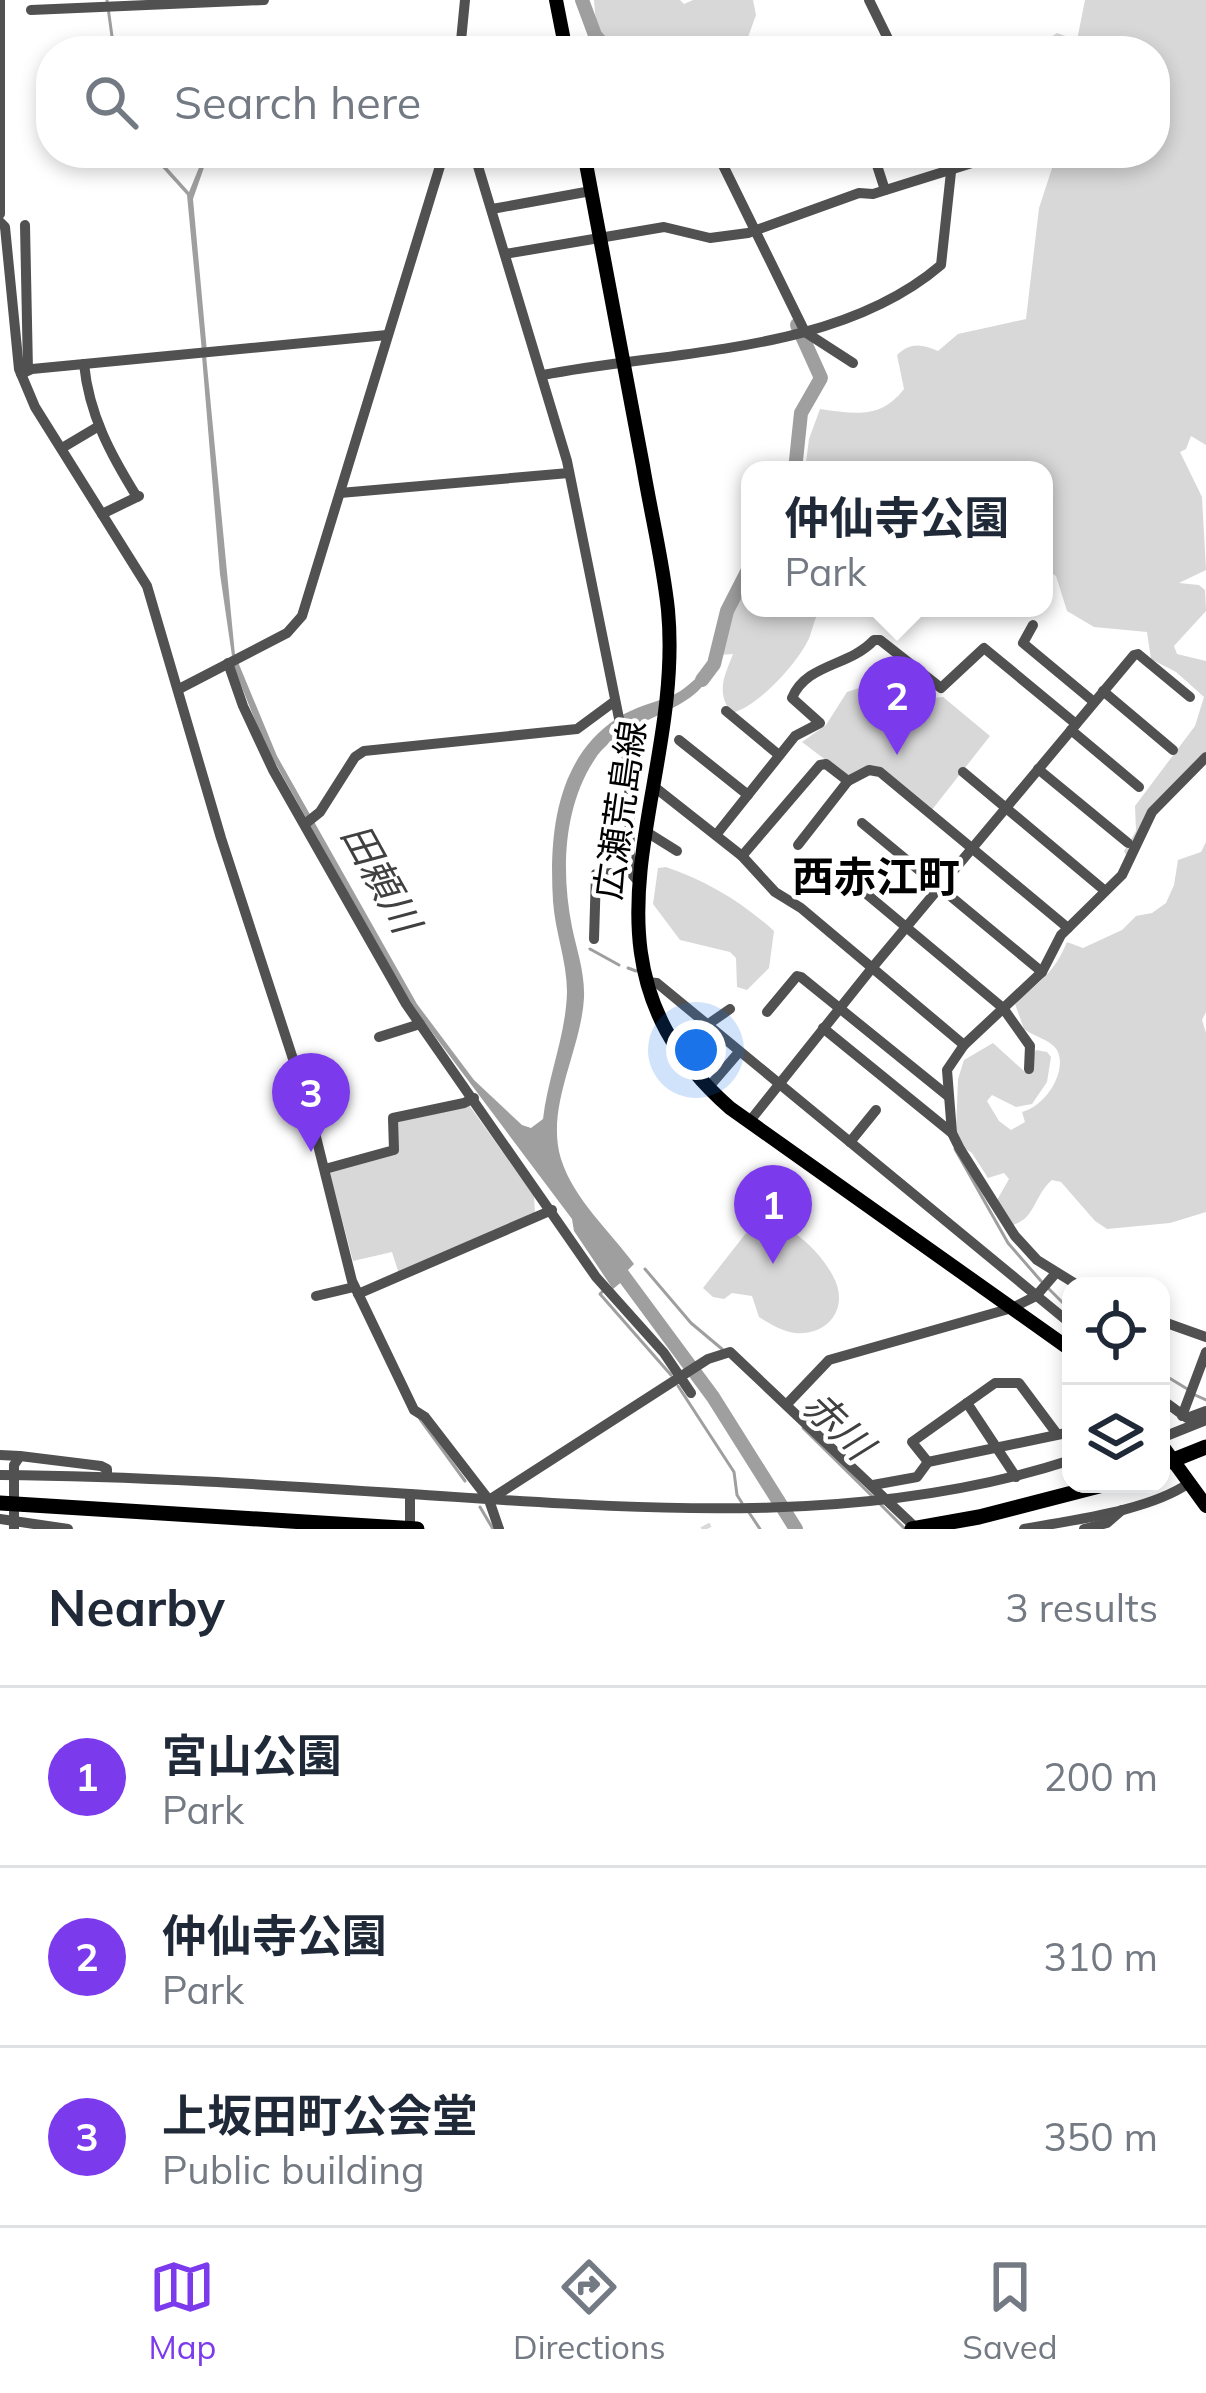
<!DOCTYPE html>
<meta charset="utf-8">
<style>
body{margin:0;font-family:Mulish,"Noto Sans JP",sans-serif;background:#f6f6f7;color:#1f2937}
.controls{position:absolute;right:36px;bottom:36px;display:grid;overflow:hidden;border-radius:24px;box-shadow:0 6px 18px #0003}
.controls button{width:108px;height:108px;display:grid;place-items:center;padding:0;border:0;border-bottom:3px solid #e0e1e3;background:#fff;color:#1f2937;font:60px sans-serif}
.you{position:absolute;left:696px;top:1050px;width:42px;height:42px;margin:-30px;border:9px solid #fff;border-radius:50%;background:#1a73e8;box-shadow:0 0 0 18px #1a73e833}
.badge{display:grid;place-items:center;width:78px;height:78px;border-radius:50%;background:#7c3aed;color:#fff;font-size:39px;font-weight:700}
.pin{position:absolute;translate:-50% -99px;filter:drop-shadow(0 3px 6px #0008)}
.pin::after{content:'';position:absolute;top:63px;width:42px;height:36px;background:inherit;clip-path:polygon(0 0,100% 0,50% 100%)}
.popup{position:absolute;left:741px;top:461px;width:312px;height:156px;box-sizing:border-box;display:grid;place-content:center;border-radius:24px;background:#fff;filter:drop-shadow(0 3px 9px #0005);font-size:39px;white-space:nowrap;color:#747a83}
.popup b{font-size:45px;color:#1f2937}
.popup::after{content:'';position:absolute;left:50%;top:100%;margin-left:-24px;border:24px solid transparent;border-top-color:#fff}
.list{margin:0;padding:0;list-style:none}
h2{display:flex;justify-content:space-between;align-items:center;height:156px;margin:0;padding:0 48px;font-size:51px}
h2 small{font-size:39px;font-weight:400;color:#747a83}
.list li{display:grid;grid-template-columns:78px 1fr auto;gap:36px;align-items:center;box-sizing:border-box;height:180px;padding:0 48px;border-top:3px solid #e0e1e3}
.list b{display:block;font-size:45px;white-space:nowrap}
.list p{margin:0;font-size:39px;white-space:nowrap;color:#747a83}
.list em{font-size:39px;font-style:normal;color:#747a83}
.icon{flex:none;width:66px;height:66px;fill:none;stroke:currentColor;stroke-width:2;stroke-linecap:round;stroke-linejoin:round}
.map{position:relative;flex:none;width:1206px;height:1529px;overflow:hidden}
.search{position:absolute;background:#fff;box-shadow:0 6px 18px #0003;left:36px;right:36px;top:36px;height:132px;display:flex;align-items:center;gap:30px;box-sizing:border-box;padding:0 42px;border-radius:48px;color:#747a83;font-size:45px}
.sheet{height:696px;background:#fff}
nav{display:flex;justify-content:space-around;align-items:center;box-sizing:border-box;height:168px;border-top:3px solid #e0e1e3;background:#fff;font-size:33px;color:#747a83}
nav a{display:grid;justify-items:center;gap:6px}
nav .on{color:#7c3aed}
.map>svg:first-child{display:block}
.green{fill:#d8d8d8}
.water{fill:#9f9f9f}
.lines{fill:none;stroke-linecap:round;stroke-linejoin:round}
.stream{stroke:#9f9f9f;stroke-width:3}
.river{stroke:#9f9f9f;stroke-width:14}
.minor-tunnel{stroke:#d9d9d9;stroke-width:10;stroke-dasharray:10 5;stroke-linecap:butt}
.minor{stroke:#515151;stroke-width:10}
.major{stroke:#000;stroke-width:14}
.highway{stroke:#000;stroke-width:15}
.labels{text-anchor:middle;stroke-width:9;stroke-linejoin:round;paint-order:stroke}
.street-label{font-size:36px;fill:#000;stroke:#fff}
.water-label{font-size:39px;font-style:italic;fill:#404040;stroke:#fff}
.quarter-label{font-size:42px;font-weight:bold;fill:#000;stroke:#fff}
</style>
<div class="map">
<svg width="1206" height="1529" viewBox="0 0 1206 1529">
<rect width="100%" height="100%" fill="#fff"/>
<g class="green">
<polygon points="594,0 680,0 684,4 693,0 753,0 756,15 743,51 613,51 596,24"/>
<path d="M1085,0H1206V445L1191,436L1186,449L1180,452L1202,497L1206,570L1179,583L1199,585L1205,590L1206,611L1174,646L1177,654L1206,661V753L1185,772L1126,855L1124,851L1136,831L1135,806L1195,726L1204,697L1176,672L1151,659L1147,632L1094,627L1067,611L1056,576L1044,568V470H805L809,439L820,409C855,414 881,419 904,389L897,355C910,342 922,344 938,351L958,334L1026,319L1039,208L1057,153H1155V51H996L997,41L1002,38C1031,42 1030,51 1057,33L1077,40Z"/>
<path d="M750,585V608H820C815,618 813,627 810,636C800,661 758,707 732,713C715,692 725,675 733,654L720,655L734,608Z"/>
<polygon points="884,680 910,700 943,697 990,736 931,811 881,770 848,777 802,742 826,725 847,692"/>
<path d="M1206,842V1012L1202,1020L1206,1033V1212L1170,1223L1107,1229L1095,1221L1061,1182L1052,1180C1034,1195 1036,1218 1013,1225L997,1200L1009,1179L1004,1173L988,1178L972,1153L961,1146L956,1131L958,1079L964,1060L993,1043L1025,1072L1036,1050L1047,1052L1051,1057L1047,1082L1032,1104L1016,1107L992,1095L987,1101L999,1121L1011,1130L1025,1122L1022,1112C1046,1106 1068,1071 1057,1050C1051,1040 1033,1036 1024,1029L1015,1004C1041,979 1053,975 1067,942L1083,948L1122,930L1136,916L1152,913L1166,903L1174,885L1178,860L1201,852Z"/>
<path d="M666,867C707,881 742,902 774,931L769,968L747,990L737,987L736,958L730,952L680,940L653,904L658,868Z"/>
<polygon points="469,1105 534,1196 535,1213 399,1274 392,1252 353,1261 329,1170 397,1152 393,1123"/>
<path d="M761,1214C791,1228 817,1246 833,1276C850,1307 829,1336 795,1333C782,1331 770,1324 759,1317L752,1296L732,1293L724,1299L713,1297L703,1288Z"/>
</g>
<g class="water">
<polygon points="149,153 154,153 189,192 205,153 209,153 193,199 207,352 202,352 187,195"/>
<polygon points="206,355 235,655 232,656 220,574 202,356"/>
<path d="M238,662L277,756L417,1004L474,1080L522,1125L531,1128L543,1119C548,1076 566,1035 567,992C567,961 555,932 553,901C549,835 556,759 616,719C635,706 655,703 675,694C688,688 698,674 711,667C704,713 624,715 595,759C563,807 561,872 572,927C577,951 585,973 584,998C581,1051 545,1107 561,1159C574,1200 610,1231 634,1264L627,1271L630,1275L613,1289L574,1231L572,1219L410,1003L264,743L233,665Z"/>
</g>
<g class="lines">
<g class="stream">
<polyline points="107,0 114,51"/>
<polyline points="590,949 619,965"/>
<polyline points="628,968 636,971"/>
<polyline points="955,1149 1008,1243 1041,1281"/>
<polyline points="645,1269 691,1323 722,1349"/>
<polyline points="1048,1288 1071,1311"/>
<polyline points="603,1291 600,1294 671,1375"/>
<polyline points="1161,1373 1189,1390"/>
<polyline points="678,1386 734,1472 737,1495 742,1503"/>
<polyline points="1195,1395 1206,1400"/>
<polyline points="420,1419 465,1481"/>
<polyline points="803,1428 873,1497"/>
<polyline points="880,1504 905,1529"/>
<polyline points="480,1507 493,1529"/>
<polyline points="748,1511 760,1529"/>
</g>
<g class="river">
<polyline points="582,0 595,35 609,51"/>
<polyline points="795,470 801,413 821,378 797,325"/>
<polyline points="702,680 714,664 727,611 750,566"/>
<polyline points="614,1263 713,1397 796,1529"/>
</g>
<polyline class="minor-tunnel" points="705,1525 707,1529"/>
<g class="minor">
<polyline points="869,0 894,51"/>
<polyline points="31,10 264,0"/>
<polyline points="460,51 465,0"/>
<polyline points="474,153 567,461 629,768 630,872 637,880"/>
<polyline points="717,153 805,332 853,363"/>
<polyline points="873,153 885,190"/>
<polyline points="492,209 591,191"/>
<polyline points="0,214 0,0"/>
<polyline points="0,222 5,227 19,369 35,407 147,586 221,838 308,1105 352,1281 414,1410 425,1417 489,1500 499,1529"/>
<polyline points="25,225 28,370"/>
<polyline points="505,254 664,227 710,238 748,233 859,193 873,194 1004,153"/>
<path d="M84,364C89,415 111,455 137,497"/>
<polyline points="21,374 32,369 387,335"/>
<path d="M543,375C672,350 837,354 941,265L951,172L944,153"/>
<polyline points="62,448 99,426"/>
<polyline points="340,493 569,473"/>
<polyline points="102,514 139,496"/>
<polyline points="1033,625 1023,643 1094,702"/>
<polyline points="228,663 243,706 273,770 406,1004 596,1277 664,1353 691,1393"/>
<polyline points="179,689 287,633 302,616 444,153"/>
<polyline points="1103,691 1173,750"/>
<polyline points="726,711 779,755"/>
<polyline points="1071,730 1139,787"/>
<polyline points="679,740 748,795"/>
<polyline points="1038,769 1128,843"/>
<polyline points="963,772 1104,890"/>
<polyline points="652,785 742,856 775,892 801,908 964,1045"/>
<polyline points="862,823 1042,972"/>
<polyline points="305,824 320,812 355,757 364,751 577,729 615,701"/>
<polyline points="645,831 677,851"/>
<path d="M716,835L795,736L820,723L792,698C807,663 849,667 874,640H880L941,688L984,648L1076,724"/>
<polyline points="798,845 848,781"/>
<polyline points="742,856 820,765 826,764 848,781 869,770 880,772 1068,928"/>
<polyline points="827,861 1003,1008 1030,1046 1029,1069"/>
<polyline points="594,939 596,874 630,872"/>
<polyline points="647,982 657,983 1071,1324"/>
<polyline points="767,1012 797,976 801,977 948,1096"/>
<polyline points="707,1025 730,1009"/>
<polyline points="823,1028 952,1133"/>
<polyline points="379,1037 420,1024"/>
<polyline points="708,1088 739,1052"/>
<polyline points="749,1122 872,968 1134,655 1138,654 1190,697"/>
<polyline points="850,1142 876,1110"/>
<polyline points="325,1169 394,1150 393,1118 464,1103 474,1098"/>
<polyline points="1079,1286 1037,1260 1015,1236 960,1149 952,1133 947,1070 964,1045 1042,972 1061,935 1122,875 1152,812 1206,757"/>
<polyline points="358,1294 552,1210"/>
<polyline points="316,1296 354,1287"/>
<polyline points="1161,1321 1206,1337"/>
<polyline points="1161,1399 1187,1418 1206,1411"/>
<polyline points="788,1403 829,1360 1012,1308 1036,1296 1055,1274"/>
<polyline points="967,1403 1016,1477"/>
<polyline points="1182,1416 1206,1352"/>
<polyline points="1161,1438 1206,1420"/>
<polyline points="0,1455 20,1456"/>
<polyline points="928,1462 912,1442 995,1383 1019,1383 1057,1434"/>
<path d="M0,1475C137,1476 274,1485 410,1494C630,1508 860,1529 1071,1460"/>
<polyline points="873,1485 917,1477 928,1462 1071,1432"/>
<polyline points="489,1500 708,1359 730,1352 917,1529"/>
<polyline points="0,1519 68,1529"/>
<polyline points="14,1529 14,1465 20,1456 101,1466 107,1469 107,1476"/>
<polyline points="410,1529 410,1494"/>
<path d="M1024,1529C1072,1520 1149,1511 1189,1483"/>
<polyline points="1084,1529 1107,1523 1122,1510"/>
</g>
<g class="major">
<polyline points="556,0 566,51"/>
<path d="M584,153C603,258 624,362 643,466C651,514 663,562 668,610C685,793 557,956 730,1108L1071,1350"/>
<polyline points="1161,1444 1206,1506"/>
</g>
<g class="highway">
<polyline points="1161,1465 1206,1447"/>
<polyline points="0,1503 417,1529"/>
<polyline points="912,1529 979,1517 1107,1484"/>
</g>
</g>
<g class="labels">
<g class="street-label">
<text transform="translate(620 810) rotate(-82)" y="13">広瀬荒島線</text>
</g>
<g class="water-label">
<text transform="translate(381 878) rotate(61)" y="14">田頼川</text>
<text transform="translate(838 1425) rotate(44)" y="14">赤川</text>
</g>
<g class="quarter-label">
<text x="876" y="892">西赤江町</text>
</g>
</g>
</svg>
<div class="controls">
<button><svg class="icon" aria-label="locate" viewBox="0 0 24 24"><circle cx="12" cy="12" r="6"/><path d="M12 2v4M12 18v4M2 12h4M18 12h4"/></svg></button>
<button><svg class="icon" aria-label="layers" viewBox="0 0 24 24"><path d="M12 4l9 5-9 5-9-5zM3 14l9 5 9-5"/></svg></button>
</div>
<div class="you"></div>
<div class="pin badge" style="left:773px;top:1264px">1</div>
<div class="pin badge" style="left:897px;top:755px">2</div>
<div class="popup"><b>仲仙寺公園</b>Park</div>
<div class="pin badge" style="left:311px;top:1152px">3</div>
<div class="search"><svg class="icon" aria-label="search" viewBox="0 0 24 24"><circle cx="10" cy="10" r="6"/><path d="M15 15l6 6"/></svg>Search here</div>
</div>
<section class="sheet">
<h2>Nearby<small>3 results</small></h2>
<ul class="list">
<li><span class="badge">1</span><div><b>宮山公園</b><p>Park</p></div><em>200 m</em></li>
<li><span class="badge">2</span><div><b>仲仙寺公園</b><p>Park</p></div><em>310 m</em></li>
<li><span class="badge">3</span><div><b>上坂田町公会堂</b><p>Public building</p></div><em>350 m</em></li>
</ul>
</section>
<nav>
<a class="on"><svg class="icon" aria-label="map" viewBox="0 0 24 24"><path d="M3 6l6-2 6 2 6-2v14l-6 2-6-2-6 2zM9 4v14M15 6v14"/></svg>Map</a>
<a><svg class="icon" aria-label="directions" viewBox="0 0 24 24"><path d="M12 3l9 9-9 9-9-9zM9 14v-3h6M13 9l2 2-2 2"/></svg>Directions</a>
<a><svg class="icon" aria-label="saved" viewBox="0 0 24 24"><path d="M7 4h10v16l-5-4-5 4z"/></svg>Saved</a>
</nav>
